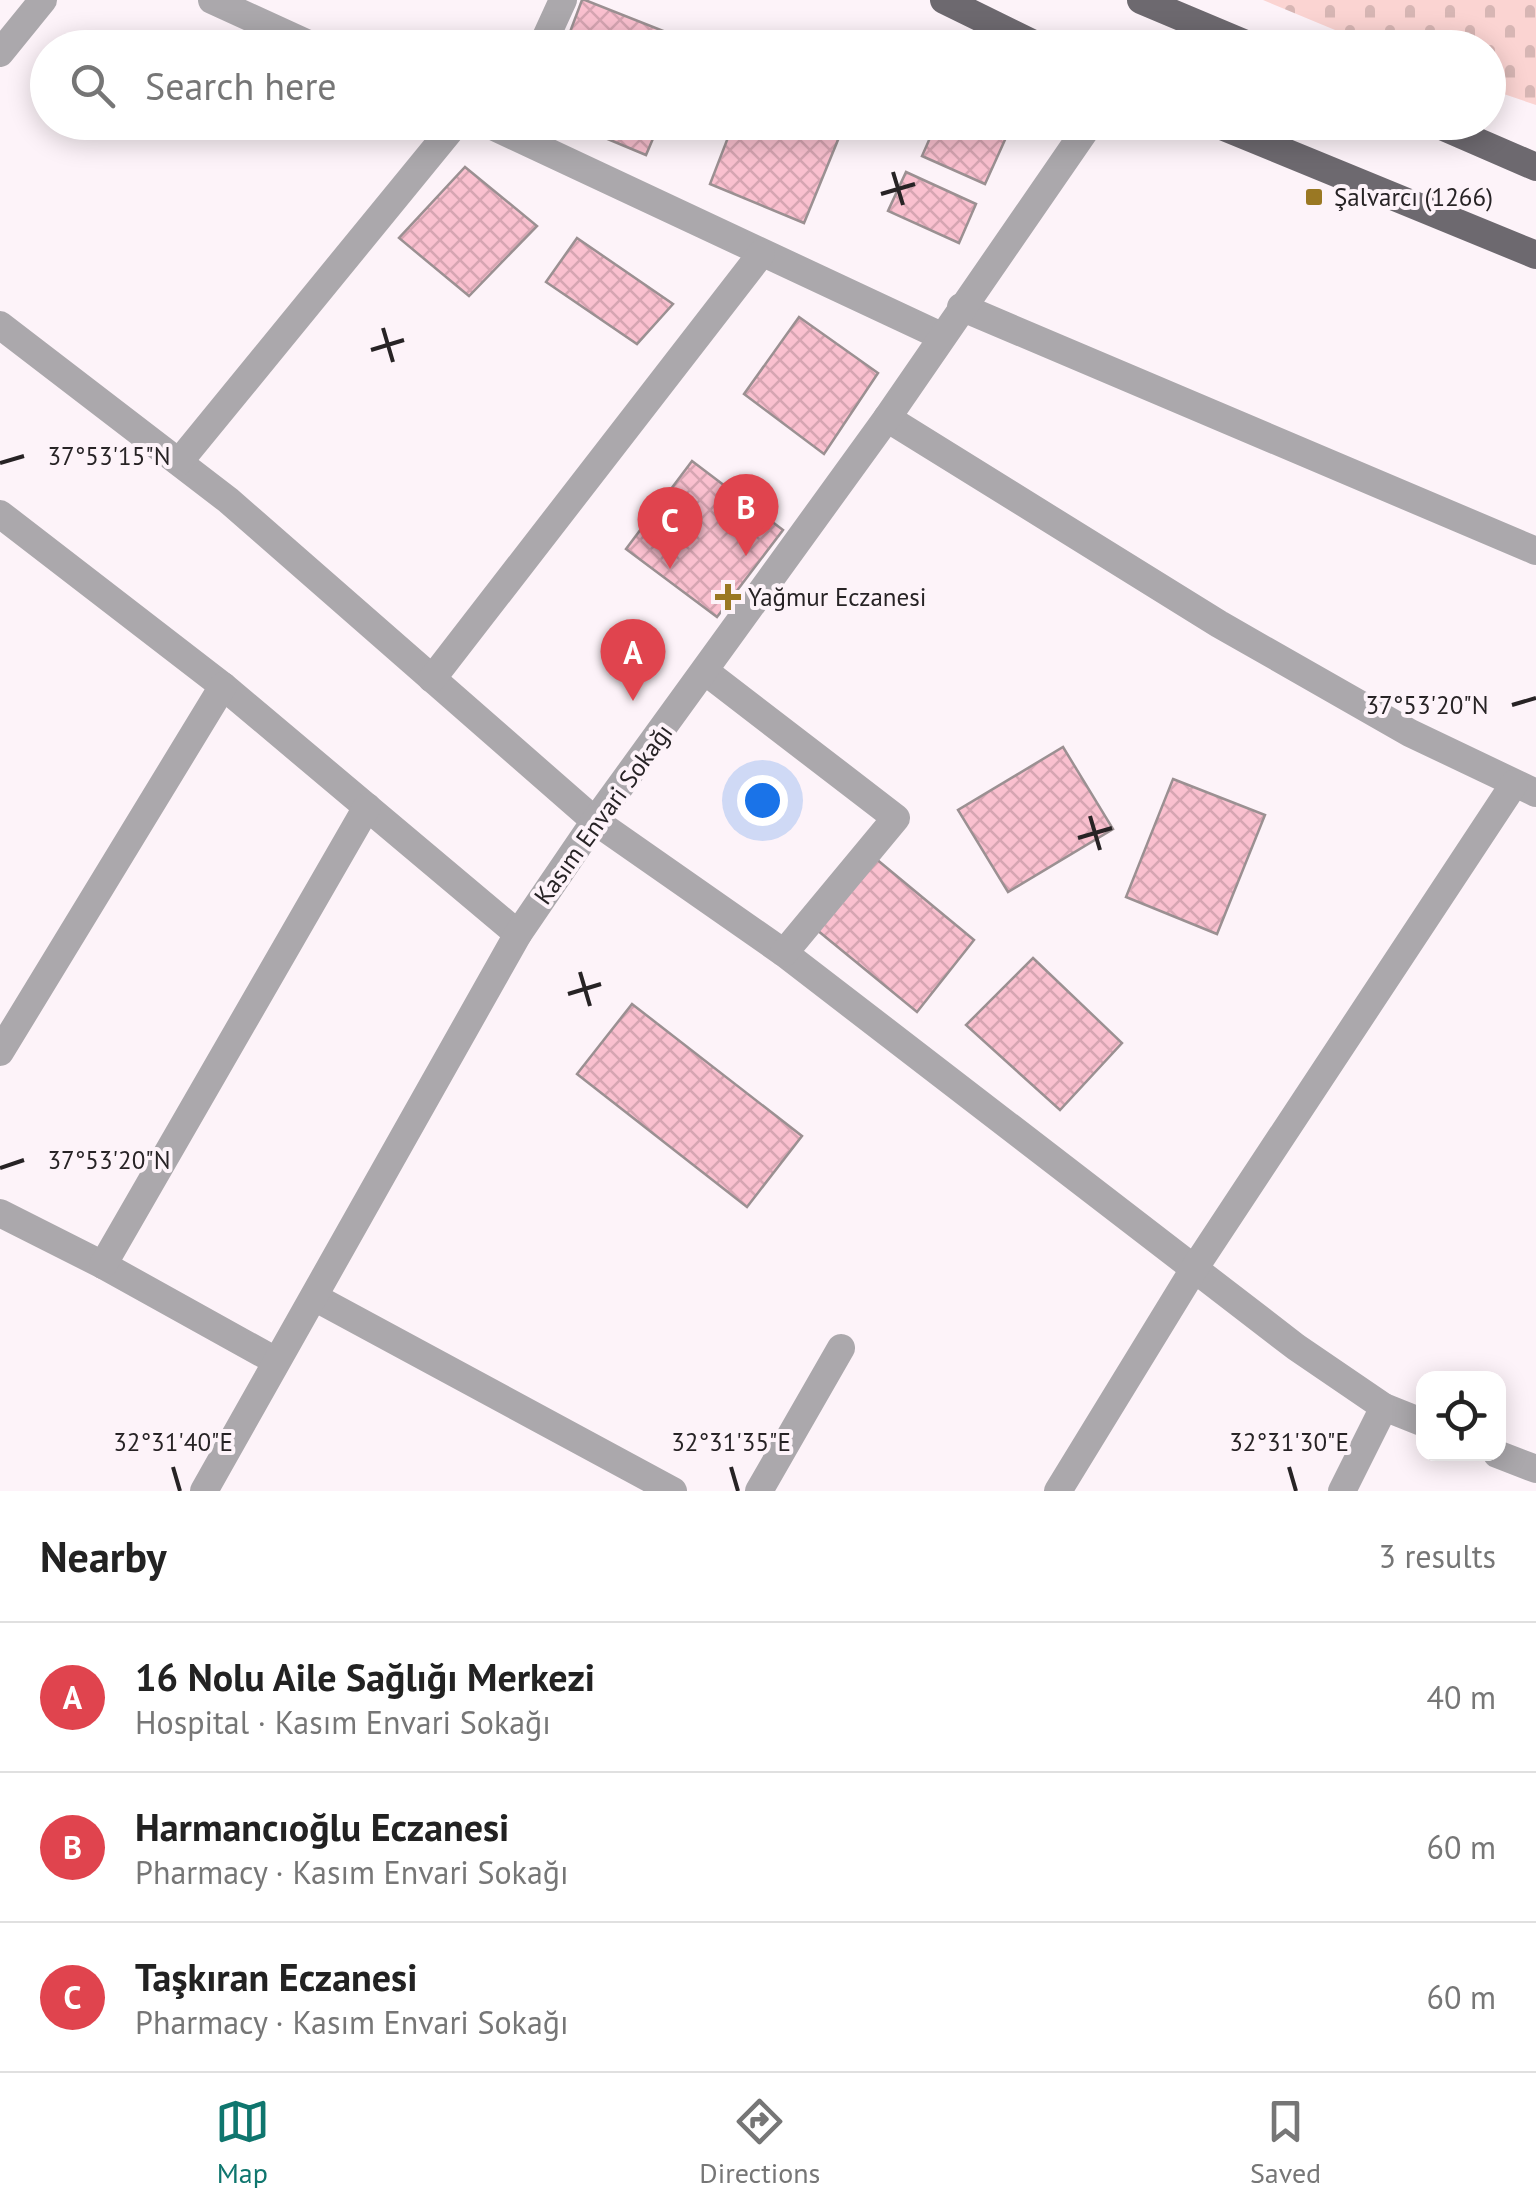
<!DOCTYPE html>
<meta charset="utf-8">
<style>
body{margin:0;font-family:"PT Sans",sans-serif;background:#f6f6f6;color:#222}
.controls{position:absolute;right:30px;bottom:30px;display:grid;overflow:hidden;border-radius:20px;box-shadow:0 5px 25px #0003}
.controls button{width:90px;height:90px;display:grid;place-items:center;padding:0;border:0;border-bottom:2px solid #e0e0e0;background:#fff;color:#222;font:50px sans-serif}
.you{position:absolute;left:762px;top:800px;width:35px;height:35px;margin:-25px;border:8px solid #fff;border-radius:50%;background:#1a73e8;box-shadow:0 0 0 15px #1a73e833}
.badge{display:grid;place-items:center;width:65px;height:65px;border-radius:50%;background:#0f766e;color:#fff;font-size:32px;font-weight:700}
.pin{position:absolute;translate:-50% -82px;filter:drop-shadow(0 2px 5px #0008)}
.pin::after{content:'';position:absolute;top:52px;width:35px;height:30px;background:inherit;clip-path:polygon(0 0,100% 0,50% 100%)}
.list{margin:0;padding:0;list-style:none}
h2{display:flex;justify-content:space-between;align-items:center;height:130px;margin:0;padding:0 40px;font-size:42px}
h2 small{font-size:32px;font-weight:400;color:#767676}
.list li{display:grid;grid-template-columns:65px 1fr auto;gap:30px;align-items:center;box-sizing:border-box;height:150px;padding:0 40px;border-top:2px solid #e0e0e0}
.list b{display:block;font-size:38px;white-space:nowrap}
.list p{margin:0;font-size:32px;white-space:nowrap;color:#767676}
.list em{font-size:32px;font-style:normal;color:#767676}
.icon{flex:none;width:55px;height:55px;fill:none;stroke:currentColor;stroke-width:2;stroke-linecap:round;stroke-linejoin:round}
.map{position:relative;flex:none;width:1536px;height:1491px;overflow:hidden}
.search{position:absolute;background:#fff;box-shadow:0 5px 25px #0003;left:30px;right:30px;top:30px;height:110px;display:flex;align-items:center;gap:25px;box-sizing:border-box;padding:0 35px;border-radius:55px;color:#767676;font-size:38px}
.sheet{height:580px;background:#fff}
nav{display:flex;justify-content:space-around;align-items:center;box-sizing:border-box;height:140px;border-top:2px solid #e0e0e0;background:#fff;font-size:28px;color:#767676}
nav a{display:grid;justify-items:center;gap:5px}
nav .on{color:#0f766e}
.map>svg:first-child{display:block}
.cemetery{fill:url(#cemetery-stones)}
.building{fill:url(#building-cross-hatch);stroke:#9b9092;stroke-width:2.5}
.lines{fill:none;stroke-linecap:round;stroke-linejoin:round}
.minor{stroke:#aba8ac;stroke-width:28}
.tertiary{stroke:#aba8ac;stroke-width:28}
.primary{stroke:#6d696f;stroke-width:28}
.ticks{fill:none;stroke:#272325;stroke-width:4}
.poi-dot{fill:#9a7823;stroke:#fdf3f9;stroke-width:4}
.labels{text-anchor:middle;stroke-width:8;stroke-linejoin:round;paint-order:stroke}
.poi-label{font-size:25px;fill:#272325;stroke:#fdf3f9;text-anchor:start}
.street-label{font-size:25px;fill:#272325;stroke:#fdf3f9}
.ticks-label{font-size:25px;text-anchor:middle;fill:#272325;stroke:#fdf3f9;stroke-width:8;stroke-linejoin:round;paint-order:stroke}
</style>
<div class="map">
<svg width="1536" height="1491" viewBox="0 0 1536 1491">
<defs>
<pattern id="cemetery-stones" width="16" height="16" patternUnits="userSpaceOnUse" patternTransform="scale(2.5)"><rect width="16" height="16" fill="#fbd4d2"/><path d="M2 7V4a2 2 0 0 1 4 0v3zM10 15v-3a2 2 0 0 1 4 0v3z" fill="#d7b6b4"/></pattern>
<pattern id="building-cross-hatch" width="8" height="8" patternUnits="userSpaceOnUse" patternTransform="scale(2.5)"><rect width="8" height="8" fill="#fac0cf"/><path d="M0 0l8 8M0 8l8-8" fill="none" stroke="#d6a5b2"/></pattern>
</defs>
<rect width="100%" height="100%" fill="#fdf3f9"/>
<polygon class="cemetery" points="1263,0 1536,0 1536,105 1489,89 1488,48 1376,47"/>
<g class="building">
<polygon points="582,0 585,0 696,44 694,48 564,48"/>
<polygon points="567,122 660,122 646,155"/>
<polygon points="734,122 826,122 842,130 804,223 710,184"/>
<polygon points="937,122 1013,122 985,184 922,156"/>
<polygon points="465,167 537,226 469,296 399,238"/>
<polygon points="906,172 976,204 959,243 888,211"/>
<polygon points="577,238 673,304 637,344 546,282"/>
<polygon points="799,317 878,373 824,454 744,394"/>
<polygon points="692,461 783,530 717,617 626,549"/>
<polygon points="1063,747 1113,829 1008,892 958,810"/>
<polygon points="1173,779 1265,815 1217,934 1126,897"/>
<polygon points="875,858 974,940 917,1012 817,930"/>
<polygon points="1033,958 1122,1043 1060,1110 966,1025"/>
<polygon points="632,1004 802,1136 747,1207 577,1074"/>
</g>
<g class="lines">
<g class="minor">
<polyline points="212,0 317,48"/>
<polyline points="541,48 563,0"/>
<polyline points="0,53 43,0"/>
<polyline points="484,122 941,336"/>
<polyline points="961,307 1536,551"/>
<polyline points="0,325 228,500 595,821 784,953 1296,1347 1384,1407 1424,1423"/>
<polyline points="887,418 1219,624 1410,733 1536,793"/>
<polyline points="179,462 457,122"/>
<polyline points="0,514 223,686 518,934"/>
<polyline points="706,672 896,818 784,953"/>
<polyline points="432,679 761,254"/>
<polyline points="0,1052 223,686"/>
<polyline points="0,1213 103,1265 276,1361"/>
<polyline points="103,1265 367,807"/>
<polyline points="314,1297 673,1491"/>
<polyline points="1497,1454 1536,1469"/>
<polyline points="759,1491 841,1348"/>
<polyline points="1058,1491 1194,1269 1514,784"/>
<polyline points="1342,1491 1384,1407"/>
</g>
<polyline class="tertiary" points="204,1491 518,934 595,821 887,418 1091,122"/>
<g class="primary">
<polyline points="944,0 1042,48"/>
<polyline points="1141,0 1255,48"/>
<polyline points="1212,122 1536,255"/>
<polyline points="1432,122 1536,167"/>
</g>
</g>
<path class="ticks" d="M893,172L903,205M881,194L915,184M383,328L393,362M371,350L404,340M0,463L24,456M1512,705L1536,698M1090,816L1100,850M1078,838L1112,828M580,972L590,1006M568,994L601,984M0,1168L24,1160M173,1467L180,1491M731,1467L738,1491M1289,1467L1296,1491"/>
<g class="poi-dot">
<rect x="1304" y="187" width="20" height="20" rx="5"/>
<path d="M723 582h10v10h10v10h-10v10h-10v-10h-10v-10h10z"/>
</g>
<g class="labels">
<g class="poi-label">
<text x="1334" y="206">Şalvarcı (1266)</text>
<text x="748" y="606">Yağmur Eczanesi</text>
</g>
<g class="street-label">
<text transform="translate(603 814) rotate(-54)" y="9">Kasım Envari Sokağı</text>
</g>
</g>
<g class="ticks-label">
<text x="109" y="465">37°53'15"N</text>
<text x="1427" y="714">37°53'20"N</text>
<text x="109" y="1169">37°53'20"N</text>
<text x="173" y="1451">32°31'40"E</text>
<text x="731" y="1451">32°31'35"E</text>
<text x="1289" y="1451">32°31'30"E</text>
</g>
</svg>
<div class="controls">
<button><svg class="icon" aria-label="locate" viewBox="0 0 24 24"><circle cx="12" cy="12" r="6"/><path d="M12 2v4M12 18v4M2 12h4M18 12h4"/></svg></button>
</div>
<div class="you"></div>
<div class="pin badge" style="left:633px;top:701px;background:#e0444e">A</div>
<div class="pin badge" style="left:746px;top:556px;background:#e0444e">B</div>
<div class="pin badge" style="left:670px;top:569px;background:#e0444e">C</div>
<div class="search"><svg class="icon" aria-label="search" viewBox="0 0 24 24"><circle cx="10" cy="10" r="6"/><path d="M15 15l6 6"/></svg>Search here</div>
</div>
<section class="sheet">
<h2>Nearby<small>3 results</small></h2>
<ul class="list">
<li><span class="badge" style="background:#e0444e">A</span><div><b>16 Nolu Aile Sağlığı Merkezi</b><p>Hospital · Kasım Envari Sokağı</p></div><em>40 m</em></li>
<li><span class="badge" style="background:#e0444e">B</span><div><b>Harmancıoğlu Eczanesi</b><p>Pharmacy · Kasım Envari Sokağı</p></div><em>60 m</em></li>
<li><span class="badge" style="background:#e0444e">C</span><div><b>Taşkıran Eczanesi</b><p>Pharmacy · Kasım Envari Sokağı</p></div><em>60 m</em></li>
</ul>
</section>
<nav>
<a class="on"><svg class="icon" aria-label="map" viewBox="0 0 24 24"><path d="M3 6l6-2 6 2 6-2v14l-6 2-6-2-6 2zM9 4v14M15 6v14"/></svg>Map</a>
<a><svg class="icon" aria-label="directions" viewBox="0 0 24 24"><path d="M12 3l9 9-9 9-9-9zM9 14v-3h6M13 9l2 2-2 2"/></svg>Directions</a>
<a><svg class="icon" aria-label="saved" viewBox="0 0 24 24"><path d="M7 4h10v16l-5-4-5 4z"/></svg>Saved</a>
</nav>
